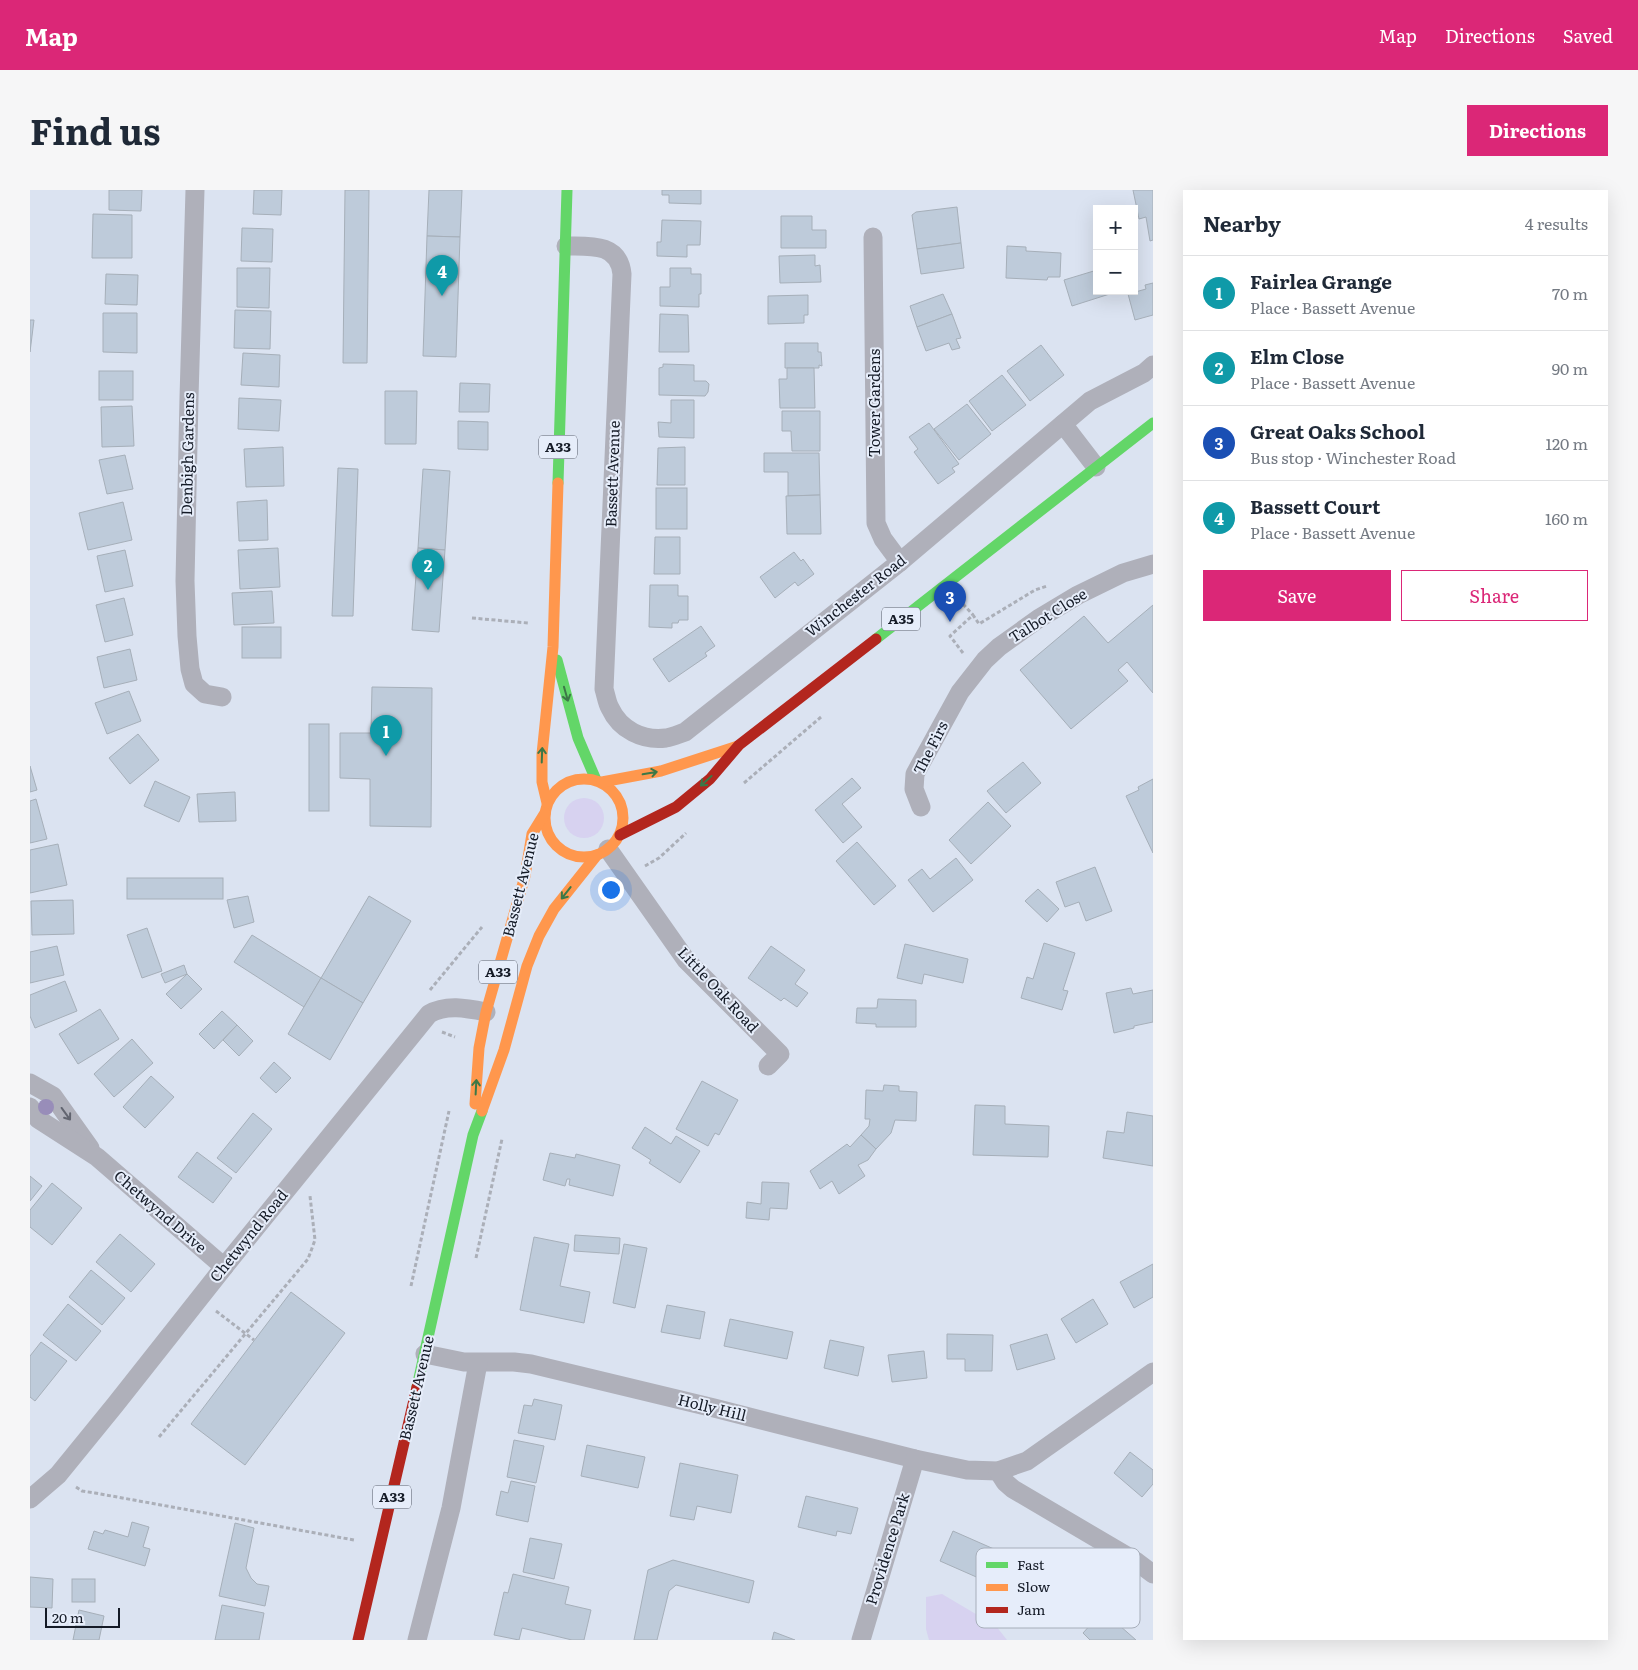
<!DOCTYPE html>
<meta charset="utf-8">
<style>
body{margin:0;font-family:Literata,serif;background:#f6f6f7;color:#1f2937}
.controls{position:absolute;right:15px;top:15px;display:grid;overflow:hidden;border-radius:0px;box-shadow:0 5px 20px #0002}
.controls button{width:45px;height:45px;display:grid;place-items:center;padding:0;border:0;border-bottom:1px solid #e0e1e3;background:#fff;color:#1f2937;font:25px sans-serif}
.scale{position:absolute;left:15px;bottom:12px;width:75px;box-sizing:border-box;padding-left:5px;border:2px solid #141a26;border-top:0;font-size:14px;line-height:18px;white-space:nowrap;color:#141a26;-webkit-text-stroke:4px #e6edfa;paint-order:stroke}
.you{position:absolute;left:580px;top:699px;width:18px;height:18px;margin:-12px;border:4px solid #fff;border-radius:50%;background:#1a73e8;box-shadow:0 0 0 8px #1a73e833}
.badge{display:grid;place-items:center;width:32px;height:32px;border-radius:50%;background:#db2777;color:#fff;font-size:16px;font-weight:700}
.pin{position:absolute;translate:-50% -41px;filter:drop-shadow(0 1px 2px #0008)}
.pin::after{content:'';position:absolute;top:26px;width:18px;height:15px;background:inherit;clip-path:polygon(0 0,100% 0,50% 100%)}
.list{margin:0;padding:0;list-style:none}
h2{display:flex;justify-content:space-between;align-items:center;height:65px;margin:0;padding:0 20px;font-size:21px}
h2 small{font-size:16px;font-weight:400;color:#747a83}
.list li{display:grid;grid-template-columns:32px 1fr auto;gap:15px;align-items:center;box-sizing:border-box;height:75px;padding:0 20px;border-top:1px solid #e0e1e3}
.list b{display:block;font-size:19px;white-space:nowrap}
.list p{margin:0;font-size:16px;white-space:nowrap;color:#747a83}
.list em{font-size:16px;font-style:normal;color:#747a83}
.actions{display:flex;gap:10px;padding:15px 20px}
.actions a{flex:1;padding:11px 0;border:1px solid #db2777;border-radius:0px;text-align:center;font-size:18px;color:#db2777}
.actions .main{background:#db2777;color:#fff}
.map{position:relative;flex:none;width:1123px;height:1450px;overflow:hidden;border-radius:0px}
header{display:flex;align-items:center;gap:30px;box-sizing:border-box;height:70px;padding:0 25px;background:#db2777;color:#fff}
header strong{font-size:24px}
nav{display:flex;gap:28px;margin-inline-start:auto;font-size:18px}
.intro{display:flex;align-items:center;justify-content:space-between;box-sizing:border-box;height:120px;padding:0 30px}
h1{margin:0;font-size:35px}
.button{padding:12px 22px;border-radius:0px;background:#db2777;color:#fff;font-size:18px;font-weight:700}
main{display:flex;gap:30px;padding:0 30px}
aside{flex:1;background:#fff;border-radius:0px;box-shadow:0 5px 20px #0002}
.map>svg:first-child{display:block}
.green{fill:#d7d2f0}
.building{fill:#becbda;stroke:#a6afb9}
.lines{fill:none;stroke-linecap:round;stroke-linejoin:round}
.path{stroke:#abafb8;stroke-width:3;stroke-dasharray:4 2.5;stroke-linecap:butt}
.street{stroke:#afb0ba;stroke-width:19}
.fast{stroke:#63d668;stroke-width:11}
.slow{stroke:#ff974d;stroke-width:11}
.jam{stroke:#b3261e;stroke-width:11}
.tree{fill:#988db9}
.oneway{stroke:#3c7847}
.oneway2{stroke:#626570}
.labels{text-anchor:middle;stroke-width:4;stroke-linejoin:round;paint-order:stroke}
.shield{fill:#e6edfa;stroke:#535966;stroke-width:1}
.shield-label{font-size:14px;font-weight:bold;fill:#141a26}
.street-label{font-size:15px;fill:#141a26;stroke:#e6edfa}
.key{fill:#e6edfa;stroke:#a7aeba;stroke-width:1}
.key-label{font-size:14px;fill:#141a26}
</style>
<header>
<strong>Map</strong>
<nav><a>Map</a><a>Directions</a><a>Saved</a></nav>
</header>
<div class="intro"><h1>Find us</h1><a class="button">Directions</a></div>
<main>
<div class="map">
<svg width="1123" height="1450" viewBox="0 0 1123 1450">
<rect width="100%" height="100%" fill="#dbe3f1"/>
<g class="green">
<circle cx="554" cy="628" r="20"/>
<polygon points="912,1404 966,1436 977,1450 899,1450 896,1439 896,1407"/>
</g>
<g class="building">
<polygon points="79,0 112,0 111,21 79,20"/>
<polygon points="224,0 252,0 251,25 223,24"/>
<polygon points="315,0 339,0 337,173 313,173"/>
<polygon points="399,0 432,0 430,47 397,46"/>
<polygon points="632,0 671,0 671,14 639,13 639,5 632,5"/>
<polygon points="1103,0 1123,0 1123,50 1120,51 1116,27 1109,29"/>
<polygon points="927,17 931,53 887,59 882,25 886,22"/>
<polygon points="63,24 102,25 102,68 62,68"/>
<polygon points="751,26 782,26 782,40 796,40 796,58 751,58"/>
<polygon points="632,30 671,31 670,55 657,55 657,67 627,66 627,52 631,52"/>
<polygon points="212,38 243,39 242,72 211,71"/>
<polygon points="397,46 430,47 426,167 393,166"/>
<polygon points="931,53 934,78 891,84 887,59"/>
<polygon points="977,56 996,57 996,61 1031,63 1030,87 1018,87 1017,90 976,88"/>
<polygon points="785,65 785,76 790,75 791,92 750,93 749,66"/>
<polygon points="207,78 240,78 239,118 207,117"/>
<polygon points="640,78 661,78 661,84 671,84 671,104 669,104 669,117 630,116 630,97 640,97"/>
<polygon points="1067,80 1067,101 1089,101 1042,116 1034,90"/>
<polygon points="76,84 108,85 107,115 75,114"/>
<polygon points="1123,93 1123,125 1105,130 1098,104 1116,99 1115,95"/>
<polygon points="913,104 922,124 887,137 880,116"/>
<polygon points="778,105 778,125 774,125 774,133 738,134 738,106"/>
<polygon points="205,120 241,121 240,159 204,158"/>
<polygon points="73,123 107,123 107,163 73,162"/>
<polygon points="630,124 658,125 659,162 629,162"/>
<polygon points="922,124 931,148 926,149 930,158 922,160 919,153 896,161 887,137"/>
<polygon points="0,130 4,130 0,162"/>
<polygon points="755,153 788,153 788,162 791,162 792,176 789,175 789,178 755,178"/>
<polygon points="1011,155 1034,185 1000,211 977,181"/>
<polygon points="213,163 250,165 249,197 211,195"/>
<polygon points="633,174 664,175 664,191 676,191 679,194 678,202 675,206 629,205 629,178 633,177"/>
<polygon points="757,178 784,178 785,218 750,218 749,189 757,189"/>
<rect x="69" y="181" width="34" height="29"/>
<polygon points="972,185 996,215 962,241 939,211"/>
<polygon points="430,193 460,194 459,222 429,222"/>
<polygon points="355,201 387,201 386,254 355,254"/>
<polygon points="209,208 251,210 249,241 208,239"/>
<polygon points="641,210 664,210 664,248 629,247 628,232 641,233"/>
<polygon points="937,214 961,244 929,270 904,239"/>
<polygon points="102,216 104,256 72,257 71,217"/>
<polygon points="752,221 790,221 790,261 762,261 761,241 752,241"/>
<polygon points="428,231 458,232 458,260 428,259"/>
<polygon points="899,233 929,274 922,278 925,282 908,294 884,262 888,259 879,247"/>
<polygon points="253,257 254,296 216,297 214,259"/>
<polygon points="655,257 655,295 627,295 628,258"/>
<polygon points="734,263 789,263 790,305 758,306 758,282 734,282"/>
<polygon points="95,265 103,299 77,304 69,270"/>
<polygon points="308,278 328,279 323,426 302,426"/>
<polygon points="393,279 420,281 415,360 388,358"/>
<rect x="626" y="298" width="31" height="41"/>
<polygon points="790,305 791,344 757,344 756,306"/>
<polygon points="237,310 238,350 209,351 207,312"/>
<polygon points="93,312 102,350 58,360 49,323"/>
<polygon points="625,347 650,347 650,384 624,384"/>
<polygon points="248,358 250,397 210,399 208,360"/>
<polygon points="388,358 415,360 409,442 382,440"/>
<polygon points="95,360 103,396 75,402 67,366"/>
<polygon points="764,362 771,371 773,369 784,384 768,396 765,392 745,408 730,387"/>
<polygon points="620,395 648,395 648,406 658,406 658,430 649,430 648,433 642,433 642,438 619,437"/>
<polygon points="242,401 244,433 204,435 202,403"/>
<polygon points="94,408 103,445 75,452 66,415"/>
<polygon points="1123,415 1123,503 1097,472 1088,480 1098,491 1041,539 990,480 1054,426 1078,453"/>
<polygon points="671,436 685,456 675,463 677,466 639,492 623,469"/>
<rect x="212" y="437" width="39" height="31"/>
<polygon points="100,459 107,490 74,498 67,467"/>
<polygon points="342,497 402,498 401,637 340,636 340,589 310,588 310,543 341,543"/>
<polygon points="99,501 111,531 77,544 65,513"/>
<rect x="279" y="534" width="20" height="87"/>
<polygon points="108,544 129,570 100,594 79,568"/>
<polygon points="993,572 1011,593 976,623 957,601"/>
<polygon points="0,576 7,600 0,602"/>
<polygon points="822,588 831,598 812,614 832,637 813,653 785,620"/>
<polygon points="1123,589 1123,663 1096,606 1109,600 1108,597"/>
<polygon points="125,591 160,607 149,632 114,616"/>
<polygon points="205,602 206,631 169,632 167,604"/>
<polygon points="6,609 17,649 0,653 0,611"/>
<polygon points="958,612 981,636 941,674 919,650"/>
<polygon points="827,652 866,696 844,715 806,671"/>
<polygon points="28,654 37,695 0,703 0,660"/>
<polygon points="926,668 943,690 903,722 878,690 892,679 900,689"/>
<polygon points="1065,677 1082,721 1056,731 1049,712 1035,717 1026,692"/>
<rect x="97" y="688" width="96" height="21"/>
<polygon points="1008,699 1029,719 1017,732 995,711"/>
<polygon points="218,706 224,732 204,738 197,710"/>
<polygon points="339,706 381,731 333,813 291,788"/>
<polygon points="43,710 44,744 2,745 1,711"/>
<polygon points="117,738 132,781 112,788 97,745"/>
<polygon points="222,745 291,788 274,817 204,772"/>
<polygon points="1014,753 1045,763 1033,800 1038,801 1032,820 991,808 997,787 1003,789"/>
<polygon points="875,754 938,769 933,793 894,784 892,794 867,788"/>
<polygon points="27,756 34,785 0,793 0,762"/>
<polygon points="741,756 775,780 765,794 778,803 767,817 754,808 751,811 718,788"/>
<polygon points="154,775 157,784 135,793 131,784"/>
<polygon points="157,784 172,799 151,819 136,804"/>
<polygon points="291,788 333,813 300,870 258,844"/>
<polygon points="35,791 47,821 5,838 0,826 0,805"/>
<polygon points="1101,798 1103,804 1123,800 1123,832 1104,836 1104,838 1084,843 1076,803"/>
<polygon points="848,809 886,810 886,837 846,837 846,834 826,833 827,818 847,818"/>
<polygon points="70,819 89,849 48,874 29,844"/>
<polygon points="192,821 207,835 184,859 169,844"/>
<polygon points="207,835 223,851 209,866 193,850"/>
<polygon points="102,849 123,873 84,907 64,884"/>
<polygon points="244,872 261,888 246,903 230,888"/>
<polygon points="121,886 144,907 115,938 93,917"/>
<polygon points="672,891 708,910 689,945 685,943 678,956 646,939"/>
<polygon points="854,895 869,896 869,901 887,902 886,931 865,930 861,943 846,959 831,945 839,936 840,929 835,929 836,900 853,901"/>
<polygon points="945,915 975,916 975,934 1019,936 1018,967 943,965"/>
<polygon points="1097,922 1123,926 1123,976 1073,968 1077,941 1094,943"/>
<polygon points="223,923 242,939 206,983 187,968"/>
<polygon points="615,937 641,954 646,946 670,961 650,993 619,973 621,970 602,958"/>
<polygon points="831,945 846,959 838,970 828,975 835,986 809,1004 802,991 790,999 780,981 817,954 820,957"/>
<polygon points="167,962 202,988 183,1013 148,987"/>
<polygon points="520,963 545,968 546,964 590,975 583,1006 539,995 540,989 537,989 535,996 513,990"/>
<polygon points="0,986 12,996 0,1011"/>
<polygon points="732,992 759,993 757,1019 740,1018 739,1030 716,1028 717,1012 731,1014"/>
<polygon points="22,993 52,1018 22,1055 0,1037 0,1020"/>
<polygon points="90,1044 125,1074 101,1102 66,1072"/>
<polygon points="545,1045 590,1048 589,1064 544,1061"/>
<polygon points="504,1047 539,1054 530,1096 560,1102 554,1133 490,1120"/>
<polygon points="594,1054 617,1058 605,1118 583,1113"/>
<polygon points="1123,1074 1123,1107 1104,1118 1090,1092"/>
<polygon points="61,1080 95,1108 72,1135 39,1107"/>
<polygon points="261,1102 315,1143 215,1275 161,1234"/>
<polygon points="1063,1109 1078,1134 1046,1153 1031,1129"/>
<polygon points="38,1114 71,1141 46,1171 13,1145"/>
<polygon points="637,1115 675,1122 670,1149 631,1142"/>
<polygon points="700,1129 763,1142 757,1169 694,1156"/>
<polygon points="917,1144 963,1145 962,1181 935,1181 935,1169 917,1169"/>
<polygon points="1017,1144 1025,1169 987,1180 980,1155"/>
<polygon points="800,1150 834,1157 828,1186 794,1178"/>
<polygon points="11,1152 37,1171 5,1211 0,1207 0,1166"/>
<polygon points="894,1161 897,1188 862,1192 858,1165"/>
<polygon points="504,1209 532,1215 525,1250 488,1243 494,1215 502,1216"/>
<polygon points="484,1250 514,1256 506,1293 477,1287"/>
<polygon points="557,1255 615,1267 608,1298 551,1286"/>
<polygon points="1100,1262 1123,1280 1123,1294 1112,1307 1084,1283"/>
<polygon points="650,1273 708,1285 701,1323 667,1316 664,1330 640,1326"/>
<polygon points="481,1291 505,1296 498,1332 466,1325 471,1301 478,1303"/>
<polygon points="776,1306 828,1318 821,1344 807,1341 806,1346 768,1337"/>
<polygon points="102,1332 119,1337 113,1357 120,1359 115,1376 58,1359 64,1341 73,1344 75,1340 98,1347"/>
<polygon points="205,1333 224,1338 216,1378 221,1388 227,1394 239,1396 235,1416 189,1406"/>
<polygon points="923,1341 973,1363 960,1393 910,1371"/>
<polygon points="500,1348 532,1354 524,1389 493,1382"/>
<polygon points="643,1370 724,1391 719,1413 646,1395 639,1401 627,1450 604,1450 618,1380"/>
<polygon points="483,1384 539,1397 535,1414 561,1420 554,1450 542,1450 492,1438 489,1450 464,1445 474,1402 478,1403"/>
<polygon points="0,1387 23,1389 22,1418 0,1417"/>
<rect x="42" y="1389" width="23" height="23"/>
<polygon points="192,1415 234,1423 229,1450 185,1450"/>
<polygon points="49,1420 74,1426 69,1450 43,1450"/>
<polygon points="1073,1421 1106,1450 1060,1450 1053,1443"/>
<polygon points="744,1442 765,1450 742,1450"/>
</g>
<g class="lines">
<g class="path">
<polyline points="933,414 943,425"/>
<polyline points="442,428 498,433"/>
<polyline points="933,463 920,446 943,425 949,434 1005,400 1017,396"/>
<polyline points="714,593 791,527"/>
<polyline points="615,676 629,668 656,643"/>
<polyline points="400,800 452,737"/>
<polyline points="412,842 425,847"/>
<polyline points="446,1068 472,949"/>
<polyline points="381,1096 419,921"/>
<polyline points="186,1121 224,1150"/>
<polyline points="129,1247 278,1069 285,1050 280,1006"/>
<polyline points="46,1297 52,1301 65,1303 324,1350"/>
</g>
<g class="street">
<polyline points="165,0 159,208 155,391 157,446 160,479 164,494 175,504 192,507"/>
<polyline points="843,47 846,333 853,349 870,372"/>
<path d="M536,56C560,56 589,53 592,84L574,499C576,505 577,513 580,518C590,540 613,551 636,548C642,547 649,544 655,542L870,372L1060,211L1114,183L1123,175"/>
<polyline points="1033,234 1066,277"/>
<polyline points="891,617 884,599 885,584 930,502 955,470 969,457 1008,429 1048,405 1093,383 1123,374"/>
<polyline points="578,659 656,770 750,864 738,876"/>
<polyline points="0,893 23,906 60,958"/>
<polyline points="0,917 8,929 67,967 194,1077"/>
<polyline points="395,1164 434,1172 484,1172 501,1174 684,1218 885,1269 937,1280 968,1281 997,1271 1123,1182"/>
<polyline points="968,1281 975,1292 983,1299 1107,1372 1123,1384"/>
<path d="M0,1309L28,1285L85,1215L194,1077L399,824C416,814 436,818 456,822"/>
<polyline points="387,1450 421,1318 448,1173"/>
<polyline points="831,1450 885,1269"/>
</g>
<g class="fast">
<polyline points="528,293 537,0"/>
<polyline points="846,449 1123,233"/>
<polyline points="527,470 548,548 566,590"/>
<polyline points="387,1197 443,945 452,921"/>
</g>
<g class="slow">
<circle cx="554" cy="628" r="39"/>
<polyline points="572,592 631,581 708,556"/>
<polyline points="517,613 512,592 512,564 523,457 528,293"/>
<polyline points="445,914 449,858 456,822 495,686 502,644 515,623"/>
<polyline points="452,921 474,860 497,776 509,746 524,719 567,665"/>
</g>
<g class="jam">
<polyline points="590,645 646,617 680,589 709,555 846,449"/>
<polyline points="328,1450 387,1197"/>
</g>
</g>
<circle class="tree" cx="16" cy="917" r="8"/>
<defs><path id="oneway-shaft" d="M-6 0H5M1.5-3L5.5 0L1.5 3" fill="none" stroke-width="1.6" stroke-linecap="round" stroke-linejoin="round" transform="scale(1.25)"/></defs>
<g class="oneway">
<use href="#oneway-shaft" transform="translate(536 504) rotate(74)"/>
<use href="#oneway-shaft" transform="translate(512 565) rotate(-88)"/>
<use href="#oneway-shaft" transform="translate(620 583) rotate(-10)"/>
<use href="#oneway-shaft" transform="translate(676 591) rotate(138)"/>
<use href="#oneway-shaft" transform="translate(536 703) rotate(128)"/>
<use href="#oneway-shaft" transform="translate(446 897) rotate(-87)"/>
</g>
<use class="oneway2" href="#oneway-shaft" transform="translate(36 924) rotate(54)"/>
<g class="labels">
<g class="shield">
<rect x="509" y="245.5" width="38" height="23" rx="4"/>
<rect x="852" y="417.5" width="38" height="23" rx="4"/>
<rect x="449" y="770.5" width="38" height="23" rx="4"/>
<rect x="343" y="1295.5" width="38" height="23" rx="4"/>
</g>
<g class="shield-label">
<text x="528" y="262">A33</text>
<text x="871" y="434">A35</text>
<text x="468" y="787">A33</text>
<text x="362" y="1312">A33</text>
</g>
<g class="street-label">
<text transform="translate(845 213) rotate(-90)" y="5">Tower Gardens</text>
<text transform="translate(158 264) rotate(-89)" y="5">Denbigh Gardens</text>
<text transform="translate(583 284) rotate(-88)" y="5">Bassett Avenue</text>
<text transform="translate(826 406) rotate(-38)" y="5">Winchester Road</text>
<text transform="translate(1018 426) rotate(-32)" y="5">Talbot Close</text>
<text transform="translate(901 558) rotate(-63)" y="5">The Firs</text>
<text transform="translate(491 695) rotate(-76)" y="5">Bassett Avenue</text>
<text transform="translate(688 800) rotate(47)" y="5">Little Oak Road</text>
<text transform="translate(130 1022) rotate(41)" y="5">Chetwynd Drive</text>
<text transform="translate(219 1046) rotate(-51)" y="5">Chetwynd Road</text>
<text transform="translate(387 1198) rotate(-77)" y="5">Bassett Avenue</text>
<text transform="translate(682 1218) rotate(14)" y="5">Holly Hill</text>
<text transform="translate(858 1359) rotate(-73)" y="5">Providence Park</text>
</g>
</g>
<rect x="946" y="1358" width="164" height="80" rx="8" class="key"/>
<rect x="956" y="1372" width="22" height="6" fill="#63d668"/>
<rect x="956" y="1394" width="22" height="7" fill="#ff974d"/>
<rect x="956" y="1417" width="22" height="6" fill="#b3261e"/>
<g class="key-label">
<text x="987" y="1380">Fast</text>
<text x="987" y="1402">Slow</text>
<text x="987" y="1425">Jam</text>
</g>
</svg>
<div class="controls">
<button>+</button>
<button>−</button>
</div>
<div class="scale">20 m</div>
<div class="you"></div>
<div class="pin badge" style="left:356px;top:566px;background:#0f9aa8">1</div>
<div class="pin badge" style="left:398px;top:400px;background:#0f9aa8">2</div>
<div class="pin badge" style="left:920px;top:432px;background:#1a4fb4">3</div>
<div class="pin badge" style="left:412px;top:106px;background:#0f9aa8">4</div>
</div>
<aside>
<h2>Nearby<small>4 results</small></h2>
<ul class="list">
<li><span class="badge" style="background:#0f9aa8">1</span><div><b>Fairlea Grange</b><p>Place · Bassett Avenue</p></div><em>70 m</em></li>
<li><span class="badge" style="background:#0f9aa8">2</span><div><b>Elm Close</b><p>Place · Bassett Avenue</p></div><em>90 m</em></li>
<li><span class="badge" style="background:#1a4fb4">3</span><div><b>Great Oaks School</b><p>Bus stop · Winchester Road</p></div><em>120 m</em></li>
<li><span class="badge" style="background:#0f9aa8">4</span><div><b>Bassett Court</b><p>Place · Bassett Avenue</p></div><em>160 m</em></li>
</ul>
<div class="actions"><a class="main">Save</a><a>Share</a></div>
</aside>
</main>
